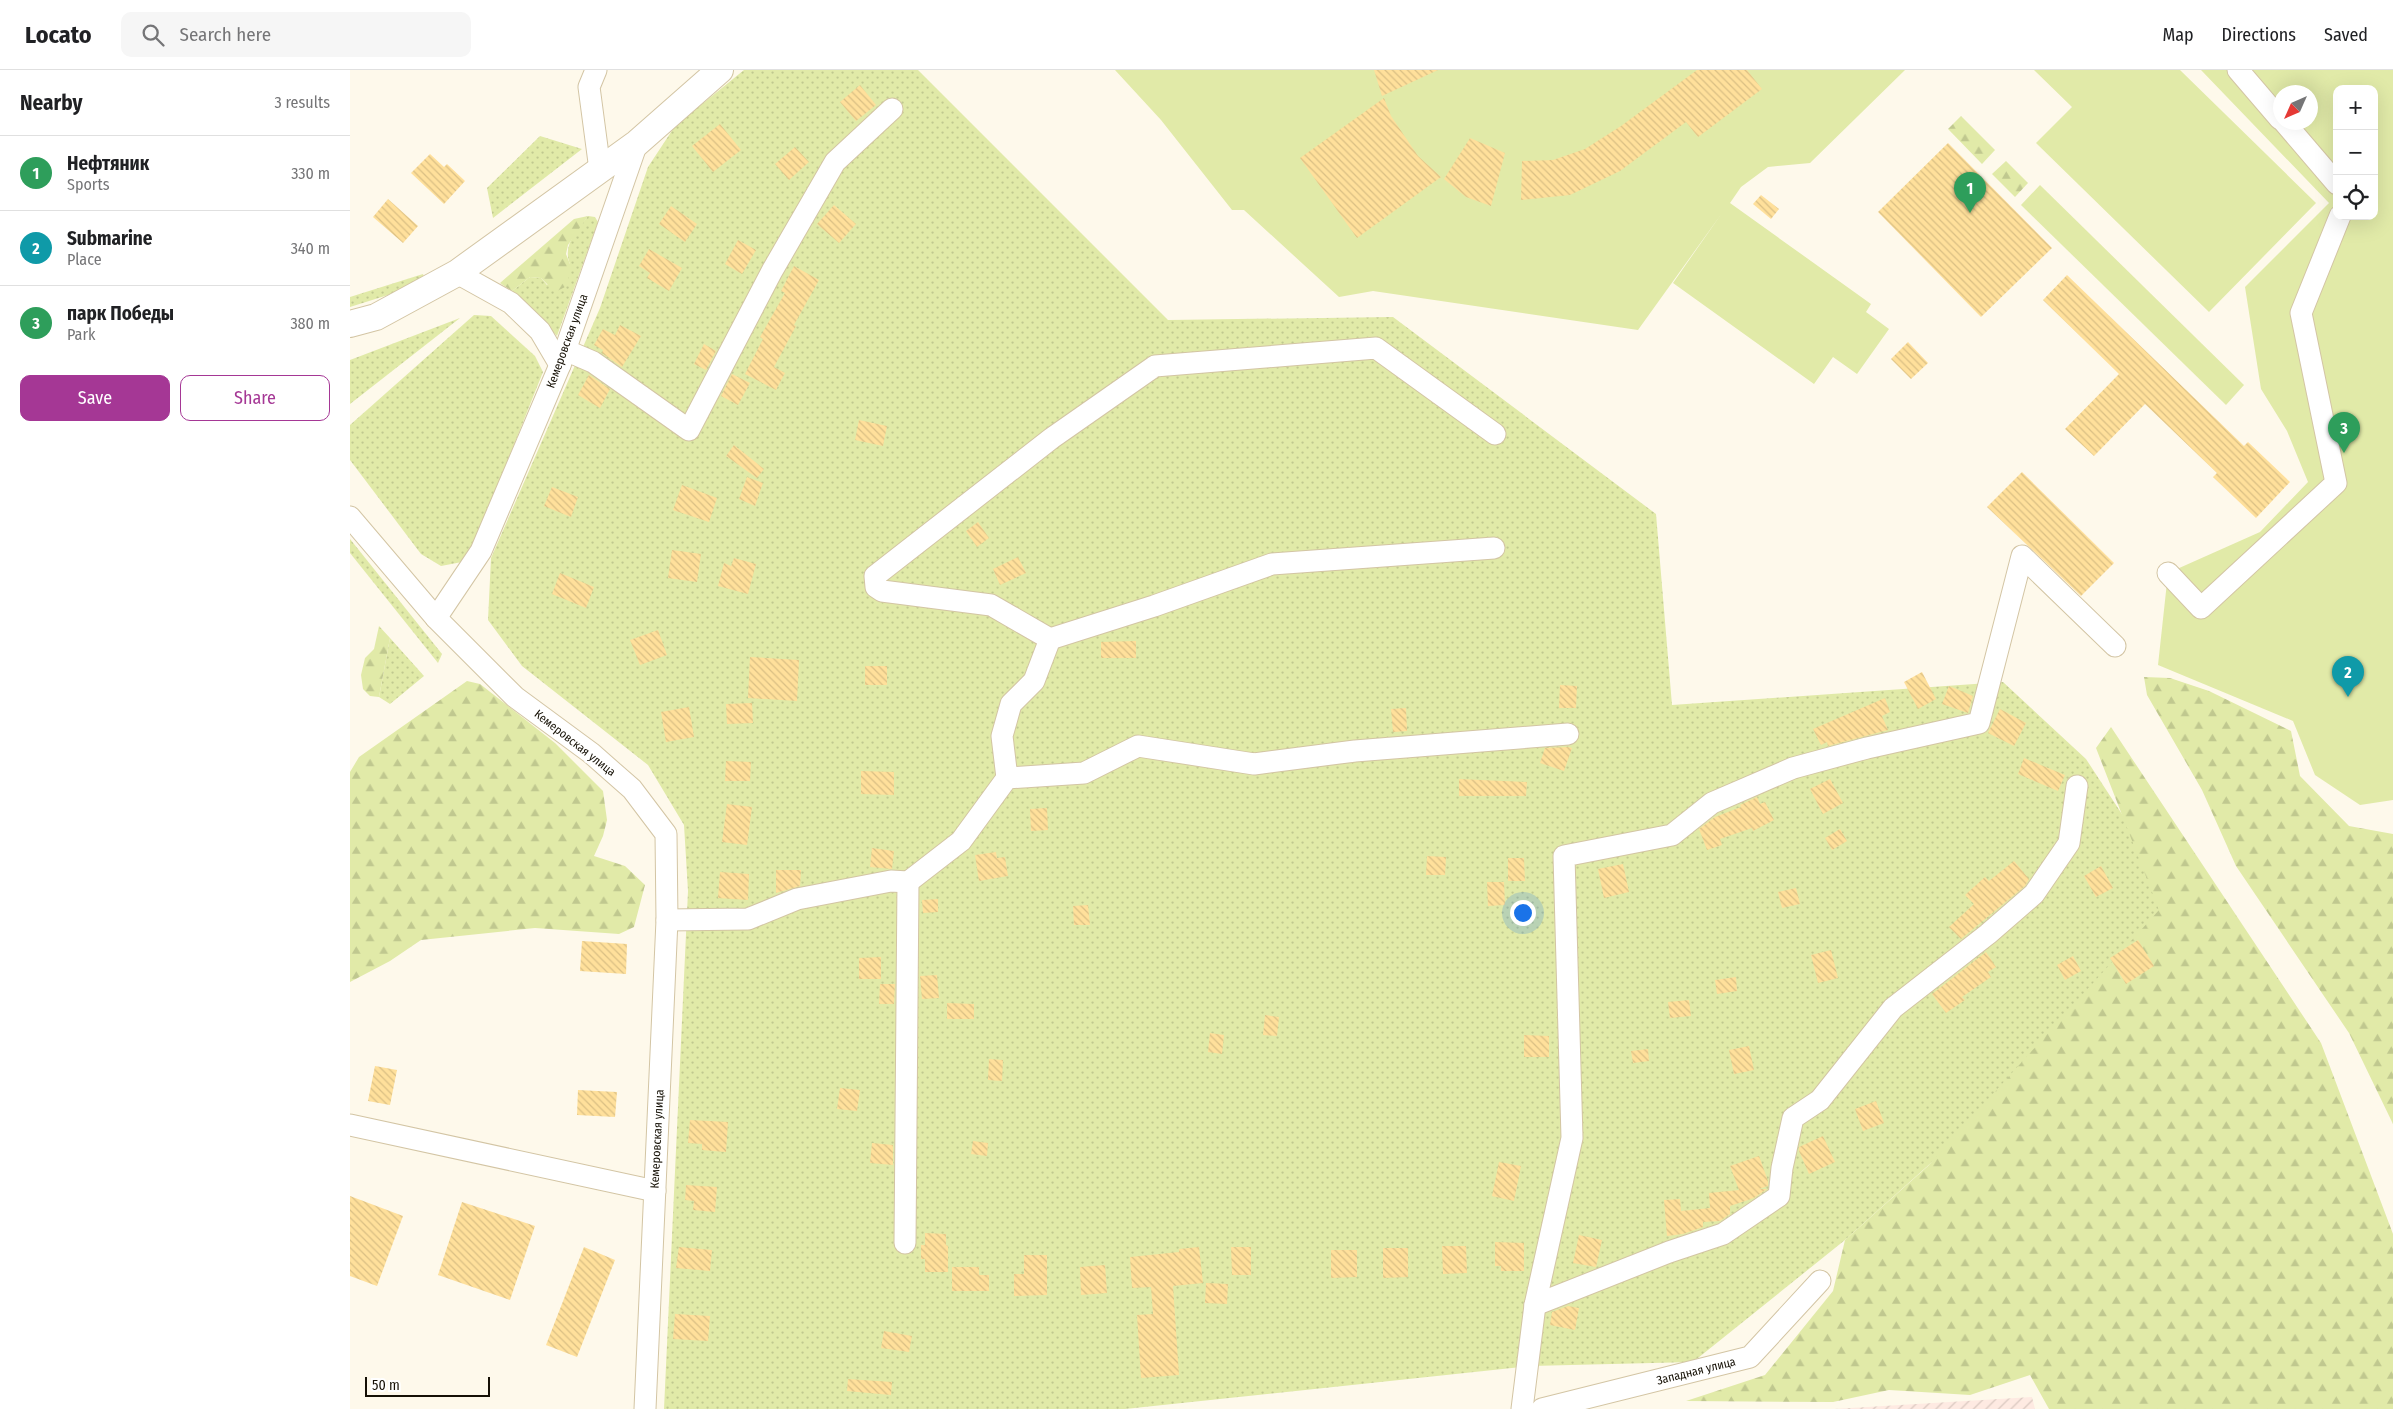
<!DOCTYPE html>
<meta charset="utf-8">
<style>
body{margin:0;font-family:"Fira Sans Condensed",sans-serif;background:#f6f6f6;color:#202124}
.controls{position:absolute;right:15px;top:15px;display:grid;overflow:hidden;border-radius:10px;box-shadow:0 5px 20px #0002}
.controls button{width:45px;height:45px;display:grid;place-items:center;padding:0;border:0;border-bottom:1px solid #e0e0e0;background:#fff;color:#202124;font:25px sans-serif}
.compass{position:absolute;left:1923px;top:15px;width:45px;height:45px;border-radius:50%;background:#fff;box-shadow:0 5px 20px #0002;rotate:225deg}
.scale{position:absolute;left:15px;bottom:12px;width:125px;box-sizing:border-box;padding-left:5px;border:2px solid #151005;border-top:0;font-size:14px;line-height:18px;white-space:nowrap;color:#151005;-webkit-text-stroke:4px #fff;paint-order:stroke}
.you{position:absolute;left:1172px;top:842px;width:18px;height:18px;margin:-12px;border:4px solid #fff;border-radius:50%;background:#1a73e8;box-shadow:0 0 0 8px #1a73e833}
.badge{display:grid;place-items:center;width:32px;height:32px;border-radius:50%;background:#a53795;color:#fff;font-size:16px;font-weight:700}
.pin{position:absolute;translate:-50% -41px;filter:drop-shadow(0 1px 2px #0008)}
.pin::after{content:'';position:absolute;top:26px;width:18px;height:15px;background:inherit;clip-path:polygon(0 0,100% 0,50% 100%)}
.list{margin:0;padding:0;list-style:none}
h2{display:flex;justify-content:space-between;align-items:center;height:65px;margin:0;padding:0 20px;font-size:21px}
h2 small{font-size:16px;font-weight:400;color:#757577}
.list li{display:grid;grid-template-columns:32px 1fr auto;gap:15px;align-items:center;box-sizing:border-box;height:75px;padding:0 20px;border-top:1px solid #e0e0e0}
.list b{display:block;font-size:19px;white-space:nowrap}
.list p{margin:0;font-size:16px;white-space:nowrap;color:#757577}
.list em{font-size:16px;font-style:normal;color:#757577}
.actions{display:flex;gap:10px;padding:15px 20px}
.actions a{flex:1;padding:11px 0;border:1px solid #a53795;border-radius:10px;text-align:center;font-size:18px;color:#a53795}
.actions .main{background:#a53795;color:#fff}
.icon{flex:none;width:28px;height:28px;fill:none;stroke:currentColor;stroke-width:2;stroke-linecap:round;stroke-linejoin:round}
.map{position:relative;flex:none;width:2043px;height:1339px;overflow:hidden}
header{display:flex;align-items:center;gap:30px;box-sizing:border-box;height:70px;padding:0 25px;background:#fff;border-bottom:1px solid #e0e0e0}
header strong{font-size:24px}
nav{display:flex;gap:28px;margin-inline-start:auto;font-size:18px}
.search{width:350px;height:45px;background:#f6f6f6;display:flex;align-items:center;gap:12px;box-sizing:border-box;padding:0 18px;border-radius:10px;color:#757577;font-size:19px}
main{display:flex}
aside{flex:1;background:#fff}
.map>svg:first-child{display:block}
.industrial{fill:url(#industrial-furrows)}
.grass{fill:url(#grass-dots)}
.forest{fill:url(#forest-firs)}
.park{fill:#e1eaa8;fill-rule:evenodd}
.building{fill:url(#building-back-hatch)}
.lines{fill:none;stroke-linecap:round;stroke-linejoin:round}
.minor-casing{stroke:#d3c5a4;stroke-width:23}
.major-casing{stroke:#d3c5a4;stroke-width:28}
.minor{stroke:#fff;stroke-width:21}
.major{stroke:#fff;stroke-width:26}
.labels{text-anchor:middle;stroke-width:5;stroke-linejoin:round;paint-order:stroke}
.street-label{font-size:12px;fill:#151005;stroke:#fff}
</style>
<header>
<strong>Locato</strong>
<div class="search"><svg class="icon" aria-label="search" viewBox="0 0 24 24"><circle cx="10" cy="10" r="6"/><path d="M15 15l6 6"/></svg>Search here</div>
<nav><a>Map</a><a>Directions</a><a>Saved</a></nav>
</header>
<main>
<aside>
<h2>Nearby<small>3 results</small></h2>
<ul class="list">
<li><span class="badge" style="background:#2e9e5b">1</span><div><b>Нефтяник</b><p>Sports</p></div><em>330 m</em></li>
<li><span class="badge" style="background:#0f9aa8">2</span><div><b>Submarine</b><p>Place</p></div><em>340 m</em></li>
<li><span class="badge" style="background:#2e9e5b">3</span><div><b>парк Победы</b><p>Park</p></div><em>380 m</em></li>
</ul>
<div class="actions"><a class="main">Save</a><a>Share</a></div>
</aside>
<div class="map">
<svg width="2043" height="1339" viewBox="0 0 2043 1339">
<defs>
<pattern id="industrial-furrows" width="10" height="10" patternUnits="userSpaceOnUse" patternTransform="scale(1.25)"><rect width="10" height="10" fill="#feeae2"/><path d="M-1 1l2-2M0 10L10 0M9 11l2-2" fill="none" stroke="#d9c8c0"/></pattern>
<pattern id="grass-dots" width="8" height="8" patternUnits="userSpaceOnUse" patternTransform="scale(1.25)"><rect width="8" height="8" fill="#e1eaa8"/><path d="M2 2h.1M6 6h.1" fill="none" stroke="#c0c88f" stroke-width="1.8" stroke-linecap="round"/></pattern>
<pattern id="forest-firs" width="22" height="20" patternUnits="userSpaceOnUse" patternTransform="scale(1.25)"><rect width="22" height="20" fill="#e1eaa8"/><path d="M5 1l3.5 6h-7zM16 11l3.5 6h-7z" fill="#c0c88f"/></pattern>
<pattern id="building-back-hatch" width="6" height="6" patternUnits="userSpaceOnUse" patternTransform="scale(1.25)"><rect width="6" height="6" fill="#ffe09b"/><path d="M-1 5l2 2M0 0l6 6M5-1l2 2" fill="none" stroke="#dabf84"/></pattern>
</defs>
<rect width="100%" height="100%" fill="#fef9eb"/>
<polygon class="industrial" points="1682,1327 1685,1339 1484,1339"/>
<g class="grass">
<polygon points="394,0 568,0 818,250 1043,247 1306,444 1322,635 1653,612 1736,689 1845,856 1495,1170 1343,1292 1181,1296 775,1339 314,1339 338,821 334,755 298,695 172,596 138,550 141,488 250,238 298,97 325,56"/>
<polygon points="190,66 232,79 143,148 137,118"/>
<path d="M238,146L245,147L248,152L207,266L162,221L180,207L191,208L197,215L220,194C212,175 227,161 238,146Z"/>
<polygon points="73,204 76,213 0,237 0,227"/>
<polygon points="124,245 141,246 185,286 193,302 122,480 112,492 91,496 71,484 0,390 0,355"/>
<polygon points="110,248 0,334 0,290"/>
<polygon points="0,469 92,584 88,593 0,483"/>
<polygon points="40,568 74,606 40,634 29,627"/>
</g>
<g class="forest">
<polygon points="1611,46 1645,80 1632,94 1598,59"/>
<polygon points="1656,91 1678,113 1665,127 1642,104"/>
<polygon points="238,146 218,175 216,184 220,194 220,204 215,217 205,222 191,208 180,207 162,221 150,213 224,149"/>
<polygon points="29,556 40,568 29,627 20,626 13,619 11,605 15,588 24,579"/>
<polygon points="1794,607 1820,608 1859,621 1941,661 1950,706 1999,756 2043,764 2043,1054 1999,963 1886,796 1852,720 1797,625"/>
<polygon points="117,611 130,614 205,673 253,721 257,750 253,766 244,786 275,796 295,815 284,857 269,864 185,858 71,870 40,891 0,912 0,702 9,687"/>
<polygon points="1761,657 1971,973 2043,1164 2043,1339 1699,1339 1680,1305 1620,1325 1539,1320 1483,1332 1336,1331 1415,1305 1483,1221 1495,1170 1578,1096 1809,840 1746,678"/>
</g>
<g class="park">
<polygon points="765,0 1555,0 1460,93 1418,97 1391,117 1380,133 1521,234 1516,242 1539,259 1507,304 1483,287 1464,314 1323,213 1372,143 1288,260 1023,221 989,227 894,140 882,140 811,50"/>
<polygon points="1684,0 1830,0 1966,133 1859,242 1686,73 1722,37"/>
<path d="M1851,0H2043V730L2010,735L1965,705L1943,651L1808,595L1818,503L1910,462L1958,412L1937,361L1911,319L1895,217L1979,133ZM1987,19H2024V146H1987ZM1930,22H1960V52H1930Z"/>
<polygon points="1690,115 1894,315 1876,335 1671,135"/>
</g>
<g class="building">
<polygon points="1024,0 1088,0 1032,26"/>
<polygon points="1347,0 1397,0 1412,19 1348,67 1336,52 1270,101 1220,125 1171,130 1172,91 1203,90 1235,79 1271,56"/>
<polygon points="510,15 526,35 506,51 490,32"/>
<polygon points="1034,28 1041,46 1068,86 1091,107 1007,168 950,88"/>
<polygon points="370,54 391,80 363,102 342,76"/>
<polygon points="1120,68 1155,83 1141,136 1116,127 1094,109"/>
<polygon points="1598,73 1702,178 1631,247 1528,142"/>
<polygon points="445,77 459,92 439,110 425,94"/>
<polygon points="80,84 94,97 97,94 115,111 94,134 61,103"/>
<polygon points="1411,125 1429,139 1421,149 1403,134"/>
<polygon points="38,129 68,156 53,173 23,147"/>
<polygon points="484,135 506,154 489,173 467,154"/>
<polygon points="321,136 347,154 335,172 309,154"/>
<polygon points="388,170 406,180 392,204 375,194"/>
<polygon points="299,179 332,198 319,221 297,208 300,203 289,196"/>
<polygon points="444,196 469,210 444,255 446,256 424,297 435,303 426,320 395,304 413,269 410,267 435,223 431,221"/>
<polygon points="1717,205 1894,376 1898,372 1940,412 1906,448 1863,407 1867,403 1795,334 1744,386 1715,359 1769,304 1693,230"/>
<polygon points="270,255 291,266 272,297 252,283 253,280 244,275 253,259 265,265"/>
<polygon points="1558,272 1578,293 1561,309 1541,289"/>
<polygon points="354,274 366,281 356,300 344,294"/>
<polygon points="382,304 400,313 388,335 371,326"/>
<polygon points="239,305 260,319 250,338 228,325"/>
<polygon points="509,350 537,356 533,376 505,370"/>
<polygon points="384,375 414,399 407,408 376,386"/>
<polygon points="1672,402 1764,493 1731,526 1637,437"/>
<polygon points="397,407 413,413 405,436 389,429"/>
<polygon points="332,415 367,428 359,452 323,440"/>
<polygon points="202,417 228,427 221,447 194,436"/>
<polygon points="628,452 639,468 627,477 616,461"/>
<polygon points="322,480 351,484 347,512 318,508"/>
<polygon points="668,487 676,503 650,515 643,499"/>
<polygon points="384,488 406,494 398,524 368,516 374,493 381,496"/>
<polygon points="210,503 244,517 236,538 202,524"/>
<polygon points="308,560 317,585 290,595 280,570"/>
<polygon points="786,571 786,588 751,588 751,572"/>
<polygon points="400,587 449,590 447,631 398,628"/>
<rect x="515" y="596" width="22" height="19"/>
<polygon points="1572,602 1586,629 1568,639 1554,612"/>
<polygon points="1210,615 1227,616 1226,638 1209,638"/>
<polygon points="1599,616 1623,626 1618,643 1592,634"/>
<polygon points="1535,628 1540,642 1532,646 1538,660 1478,676 1477,672 1471,675 1463,659"/>
<polygon points="402,633 403,653 377,654 376,634"/>
<polygon points="339,637 344,667 316,672 311,642"/>
<polygon points="1056,638 1057,661 1043,662 1041,639"/>
<polygon points="1650,639 1676,653 1664,676 1638,663"/>
<polygon points="1218,677 1222,678 1214,701 1190,693 1195,678"/>
<polygon points="1674,688 1715,705 1708,721 1668,704"/>
<polygon points="376,691 401,692 400,711 375,711"/>
<polygon points="511,701 544,702 544,725 511,724"/>
<polygon points="1109,709 1177,712 1176,726 1109,726"/>
<polygon points="1480,709 1493,733 1473,744 1460,719"/>
<polygon points="1407,727 1410,734 1415,732 1424,750 1403,761 1402,758 1370,769 1372,775 1357,780 1349,759 1365,747 1391,737 1390,735"/>
<polygon points="377,734 402,737 397,775 372,772"/>
<polygon points="697,738 698,760 681,761 680,739"/>
<polygon points="1490,759 1497,771 1482,780 1475,768"/>
<polygon points="522,778 544,781 542,799 520,797"/>
<polygon points="646,782 647,788 655,787 658,806 629,811 625,785"/>
<polygon points="1077,786 1096,787 1095,805 1076,805"/>
<polygon points="1158,788 1174,788 1175,811 1158,811"/>
<polygon points="1664,791 1679,809 1675,816 1611,869 1599,857 1624,834 1615,825 1635,807 1639,811"/>
<polygon points="1273,794 1279,822 1254,828 1248,799"/>
<polygon points="1751,796 1763,818 1746,827 1734,806"/>
<polygon points="426,800 451,800 450,816 426,823"/>
<polygon points="370,802 399,804 398,830 368,828"/>
<polygon points="1137,812 1154,812 1155,835 1138,836"/>
<polygon points="1446,818 1450,834 1432,838 1428,822"/>
<polygon points="588,829 588,842 573,843 572,830"/>
<polygon points="738,835 740,855 724,855 723,836"/>
<polygon points="1788,870 1804,896 1776,914 1760,888"/>
<polygon points="232,871 277,874 276,904 230,901"/>
<polygon points="1481,880 1488,908 1468,913 1461,885"/>
<polygon points="1636,882 1646,897 1638,902 1641,907 1612,927 1615,930 1596,943 1582,924"/>
<polygon points="1723,886 1731,901 1715,910 1707,895"/>
<polygon points="531,887 531,909 509,909 509,888"/>
<polygon points="587,905 589,928 572,929 570,906"/>
<polygon points="1386,907 1387,921 1367,924 1365,910"/>
<polygon points="530,914 545,914 544,934 529,934"/>
<polygon points="1339,930 1341,946 1320,948 1318,932"/>
<polygon points="597,933 624,934 624,949 597,949"/>
<polygon points="915,945 929,947 927,966 913,965"/>
<polygon points="860,963 874,965 872,984 858,982"/>
<polygon points="1174,965 1199,966 1199,987 1174,987"/>
<polygon points="1399,976 1404,1000 1384,1004 1379,980"/>
<polygon points="1298,979 1299,991 1283,993 1281,981"/>
<polygon points="639,989 653,990 652,1011 638,1010"/>
<polygon points="25,996 47,1000 40,1035 18,1031"/>
<polygon points="490,1018 510,1020 507,1041 487,1039"/>
<polygon points="228,1020 267,1022 265,1047 227,1045"/>
<polygon points="1526,1031 1534,1053 1513,1061 1505,1039"/>
<polygon points="340,1050 378,1052 376,1082 352,1080 352,1074 338,1073"/>
<polygon points="1473,1066 1485,1092 1459,1104 1449,1081 1449,1077"/>
<polygon points="623,1071 638,1073 637,1086 621,1084"/>
<polygon points="522,1073 543,1075 543,1095 520,1093"/>
<polygon points="1409,1086 1418,1111 1418,1116 1409,1119 1417,1119 1404,1128 1380,1136 1380,1144 1370,1151 1353,1152 1353,1157 1333,1164 1317,1166 1314,1130 1330,1129 1331,1141 1360,1138 1359,1123 1389,1120 1380,1096"/>
<polygon points="1149,1092 1171,1096 1164,1131 1142,1126"/>
<polygon points="336,1115 367,1117 365,1142 343,1140 344,1131 335,1130"/>
<polygon points="0,1126 53,1146 27,1216 0,1206"/>
<polygon points="112,1132 185,1156 160,1230 88,1205"/>
<polygon points="575,1163 596,1164 596,1175 598,1176 598,1202 575,1202 575,1189 571,1189 571,1175 575,1175"/>
<polygon points="1229,1165 1252,1170 1246,1197 1223,1193"/>
<polygon points="1145,1172 1174,1173 1174,1201 1151,1201 1151,1196 1145,1196"/>
<polygon points="1092,1176 1116,1176 1117,1203 1093,1204"/>
<polygon points="234,1177 265,1190 227,1287 196,1275"/>
<polygon points="329,1177 362,1180 360,1201 326,1198"/>
<polygon points="849,1177 853,1213 823,1216 829,1305 791,1308 787,1245 803,1244 801,1217 782,1218 780,1187 829,1182 829,1179"/>
<polygon points="881,1177 901,1177 901,1205 882,1205"/>
<polygon points="1033,1178 1058,1178 1058,1207 1033,1208"/>
<polygon points="981,1180 1007,1180 1007,1207 981,1208"/>
<polygon points="674,1185 697,1185 697,1225 664,1226 664,1204 674,1204"/>
<polygon points="755,1195 757,1223 731,1225 730,1197"/>
<polygon points="602,1197 629,1197 629,1205 639,1205 639,1221 602,1221"/>
<polygon points="856,1213 878,1214 877,1234 855,1233"/>
<polygon points="1218,1236 1229,1238 1225,1260 1200,1255 1202,1242"/>
<polygon points="325,1244 360,1246 358,1271 323,1269"/>
<polygon points="534,1261 562,1266 559,1282 531,1278"/>
<polygon points="498,1309 542,1312 541,1325 497,1321"/>
</g>
<g class="lines">
<g class="minor-casing">
<g id="minor">
<polyline points="246,0 239,17 250,100"/>
<polyline points="1888,0 1930,49"/>
<polyline points="1934,52 1987,114"/>
<polyline points="107,203 161,233 190,261 210,295"/>
<polyline points="215,280 243,292 339,360 422,201 485,92 542,39"/>
<polyline points="0,447 86,548 165,627 241,683 282,719 316,764 317,850 295,1339"/>
<polyline points="1818,503 1851,538 1986,413 1951,243 1990,146"/>
<polyline points="86,548 131,481 210,295 287,73"/>
<polyline points="700,569 641,535 532,521 526,517 525,506 702,368 805,296 1026,278 1145,364"/>
<polyline points="657,708 652,666 661,634 684,611 700,569 804,536 922,494 1144,478"/>
<polyline points="317,850 398,849 447,829 541,811 558,812 611,771 657,708 734,703 788,676 904,694 1005,681 1218,664"/>
<polyline points="0,1055 305,1121"/>
<polyline points="555,1173 558,812"/>
<polyline points="1185,1235 1319,1182 1373,1164 1429,1126 1432,1098 1443,1048 1470,1030 1543,938 1638,864 1684,824 1719,773 1727,716"/>
<polyline points="1172,1339 1185,1235 1222,1068 1214,786 1322,765 1362,733 1443,698 1517,678 1629,653 1672,486 1765,576"/>
<polyline points="1192,1339 1400,1287 1470,1211"/>
</g>
</g>
<g class="major-casing">
<polyline id="major" points="0,254 26,247 107,203 287,73 370,0"/>
</g>
<use href="#minor" class="minor"/>
<use href="#major" class="major"/>
</g>
<g class="labels">
<g class="street-label">
<text transform="translate(217 271) rotate(-70)" y="4">Кемеровская улица</text>
<text transform="translate(225 673) rotate(38)" y="4">Кемеровская улица</text>
<text transform="translate(307 1069) rotate(-87)" y="4">Кемеровская улица</text>
<text transform="translate(1346 1301) rotate(-14)" y="4">Западная улица</text>
</g>
</g>
</svg>
<div class="controls">
<button>+</button>
<button>−</button>
<button><svg class="icon" aria-label="locate" viewBox="0 0 24 24"><circle cx="12" cy="12" r="6"/><path d="M12 2v4M12 18v4M2 12h4M18 12h4"/></svg></button>
</div>
<svg class="compass" viewBox="-18 -18 36 36"><path d="M0-13l5 13h-10z" fill="#e53935"/><path d="M0 13l5-13h-10z" fill="#757577"/></svg>
<div class="scale">50 m</div>
<div class="you"></div>
<div class="pin badge" style="left:1620px;top:143px;background:#2e9e5b">1</div>
<div class="pin badge" style="left:1998px;top:627px;background:#0f9aa8">2</div>
<div class="pin badge" style="left:1994px;top:383px;background:#2e9e5b">3</div>
</div>
</main>
